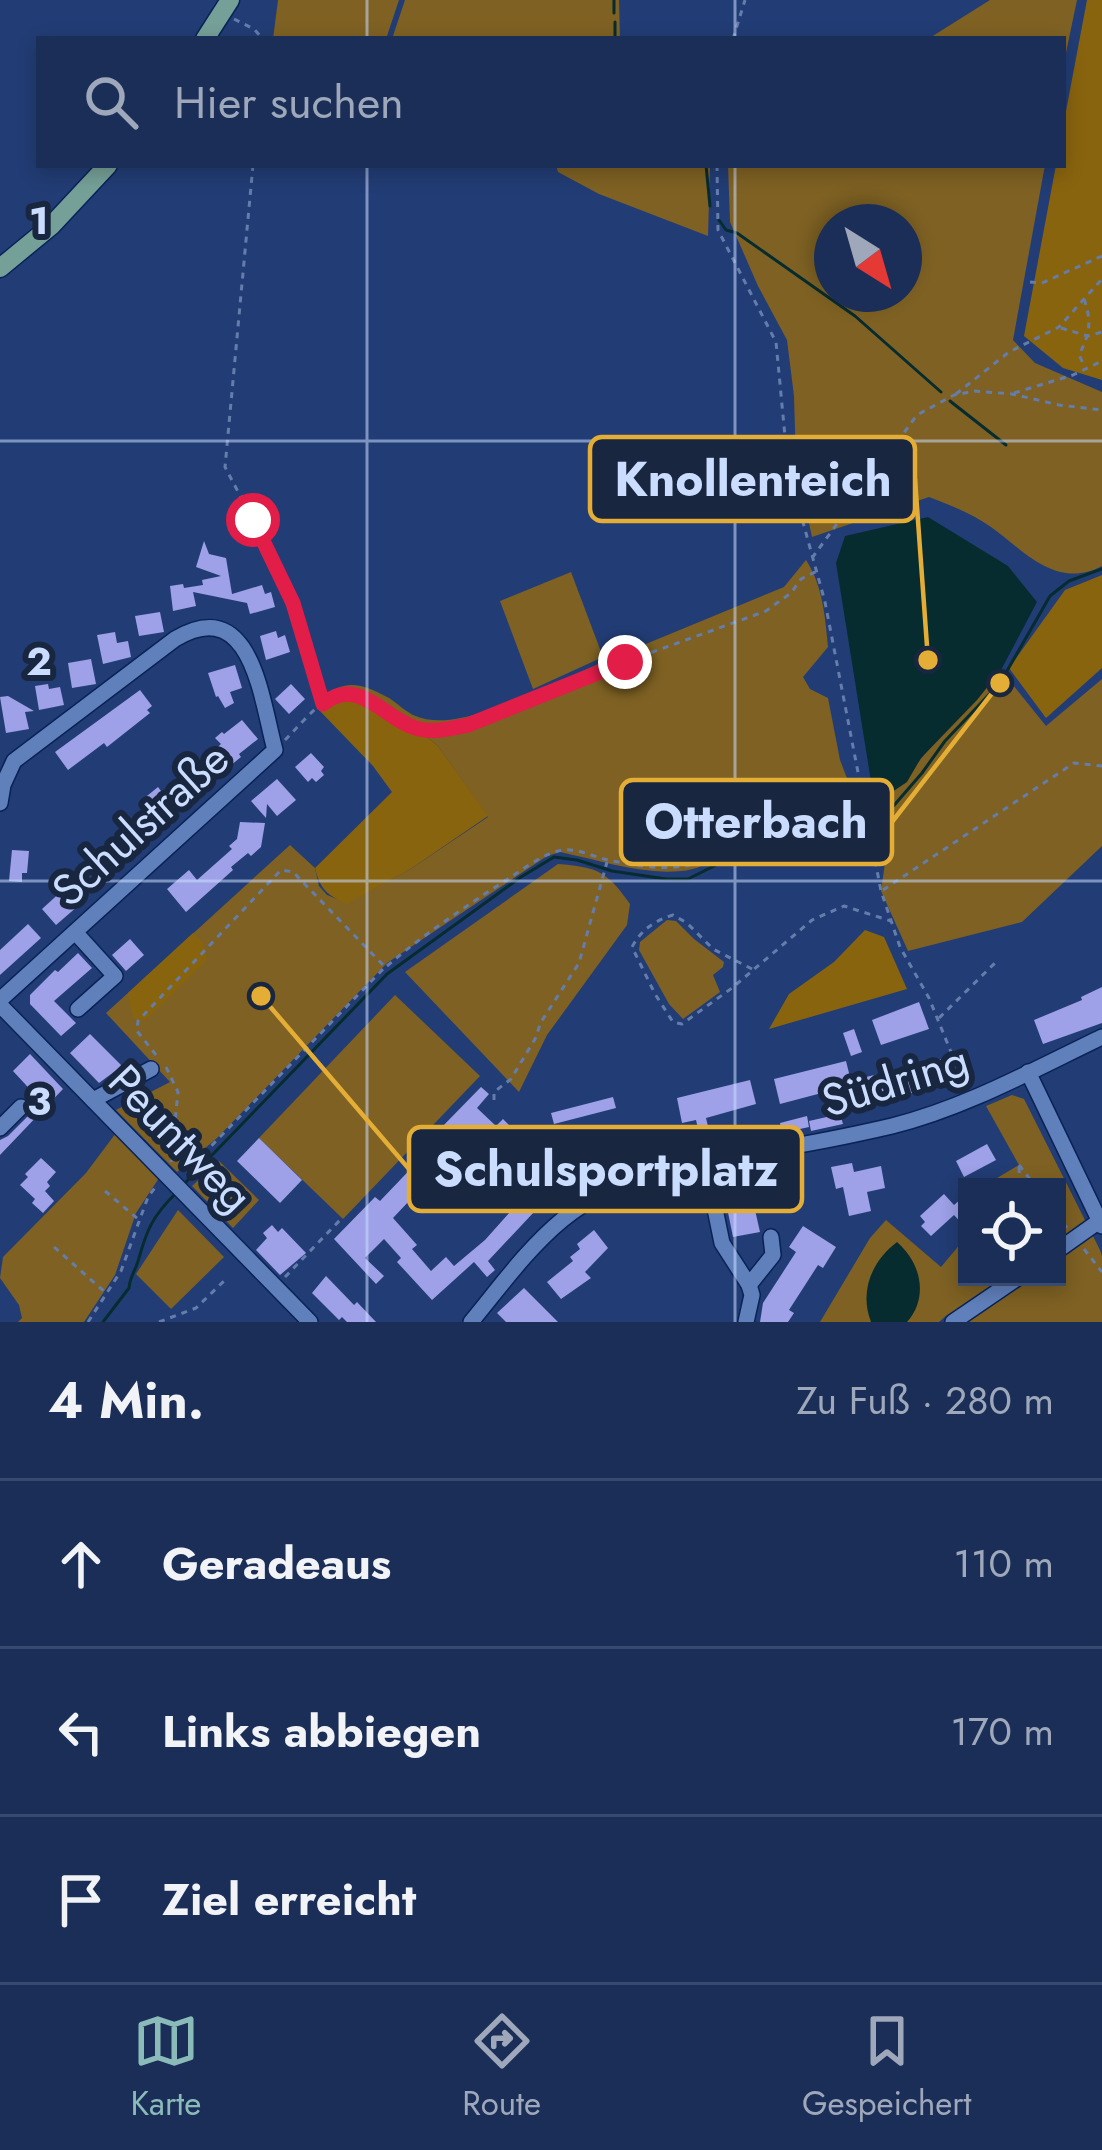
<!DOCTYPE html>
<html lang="de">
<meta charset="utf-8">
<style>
body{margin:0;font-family:Jost,sans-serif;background:#273a61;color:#f1f3f6}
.controls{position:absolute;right:36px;bottom:36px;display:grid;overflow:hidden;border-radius:0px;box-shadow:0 6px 18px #0003}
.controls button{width:108px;height:108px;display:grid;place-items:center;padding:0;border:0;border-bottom:3px solid #384a6e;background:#1a2e58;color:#f1f3f6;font:60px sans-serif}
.compass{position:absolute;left:814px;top:204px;width:108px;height:108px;border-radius:50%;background:#1a2e58;box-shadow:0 6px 18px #0003;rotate:143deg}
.stop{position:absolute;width:36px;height:36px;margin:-27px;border:9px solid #e11d48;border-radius:50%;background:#fff}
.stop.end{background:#e11d48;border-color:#fff;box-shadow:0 3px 12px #0008}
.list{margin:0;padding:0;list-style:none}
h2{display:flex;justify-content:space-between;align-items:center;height:156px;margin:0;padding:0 48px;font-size:51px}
h2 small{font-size:39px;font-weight:400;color:#9fa8ba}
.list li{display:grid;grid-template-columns:78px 1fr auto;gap:36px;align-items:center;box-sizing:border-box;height:168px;padding:0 48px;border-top:3px solid #384a6e}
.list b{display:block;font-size:45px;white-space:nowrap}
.list em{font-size:39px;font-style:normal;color:#9fa8ba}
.icon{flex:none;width:66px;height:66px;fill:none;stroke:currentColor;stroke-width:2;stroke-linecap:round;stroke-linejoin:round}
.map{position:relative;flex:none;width:1102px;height:1322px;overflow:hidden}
.search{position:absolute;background:#1a2e58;box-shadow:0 6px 18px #0003;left:36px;right:36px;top:36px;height:132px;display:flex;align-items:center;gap:30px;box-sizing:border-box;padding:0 42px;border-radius:0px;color:#9fa8ba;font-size:45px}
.sheet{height:660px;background:#1a2e58}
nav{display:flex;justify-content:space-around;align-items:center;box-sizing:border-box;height:168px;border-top:3px solid #384a6e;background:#1a2e58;font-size:33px;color:#9fa8ba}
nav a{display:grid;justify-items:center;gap:6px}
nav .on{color:#8bbbb9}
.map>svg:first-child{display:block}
.green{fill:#7e6123;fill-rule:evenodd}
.forest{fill:#89640f}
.water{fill:#062c2f}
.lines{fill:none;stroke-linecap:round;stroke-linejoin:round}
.stream{stroke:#062c2f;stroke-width:3}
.building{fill:#9ea0e8;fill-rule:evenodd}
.minor-casing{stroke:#092257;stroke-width:18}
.major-casing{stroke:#092257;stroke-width:21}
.path{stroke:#657dab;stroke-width:3;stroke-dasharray:6 6;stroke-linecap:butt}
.minor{stroke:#6080bc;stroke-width:15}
.major{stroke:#75a097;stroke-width:18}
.route{stroke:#e11d48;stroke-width:15}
.grid{fill:none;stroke:#cbddfe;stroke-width:3;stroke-opacity:0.55}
.labels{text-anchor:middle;stroke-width:12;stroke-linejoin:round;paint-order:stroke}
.street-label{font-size:45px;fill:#cbddfe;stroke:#19263f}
.grid-label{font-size:39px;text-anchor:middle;font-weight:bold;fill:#cbddfe;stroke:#19263f;stroke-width:12;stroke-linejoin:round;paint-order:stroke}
.leader{fill:none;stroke:#e4ad35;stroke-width:4.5}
.callout-dot{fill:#e4ad35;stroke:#19263f;stroke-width:4.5}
.callout{fill:#19263f;stroke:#e4ad35;stroke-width:4.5}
.callout-label{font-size:48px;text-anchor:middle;font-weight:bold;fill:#cbddfe}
</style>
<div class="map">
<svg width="1102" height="1322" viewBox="0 0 1102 1322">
<rect width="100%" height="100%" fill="#223d75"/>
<g class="green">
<polygon points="278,0 399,0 386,39 273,39"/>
<polygon points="405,0 619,0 620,39 392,39"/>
<polygon points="990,0 1077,0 1063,67 1063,39 928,39"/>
<polygon points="556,165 710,165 708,236 599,194 558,172"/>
<path d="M728,165H1045L1013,340L1035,363L1102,392V566C1057,590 1024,551 991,527C973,514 950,505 929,497L812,537L796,464L794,396L787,340L758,286L730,222ZM832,222H904V294H832Z"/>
<path d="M806,560C823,586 825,617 828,647L803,677L810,689L828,698L840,760L860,812L868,846C832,837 794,820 758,835C733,846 710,869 681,871C641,875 599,860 560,852L547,856L387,963L217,1138L177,1172L116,1110L170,1082L106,1013L290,845L315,868L319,886L327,895L347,903L412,868L488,817L438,746L426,736L415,735L366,704L333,699L319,710L316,700C346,680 356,681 389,698C397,703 405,711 413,715C436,725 459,719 481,713L483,716L607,660L784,587Z"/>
<polygon points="571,572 603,657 533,689 500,601"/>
<path d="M1001,670L1046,726L1102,679V846L1022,922L908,951L881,891L887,849L873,794L886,796C910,780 908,774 924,755C949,726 977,700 1001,670Z"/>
<path d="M558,864C597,867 607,871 630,904L627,925L547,1035L519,1092L405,972Z"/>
<polygon points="667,920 676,921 694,939 724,962 723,967 713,975 720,992 683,1019 669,1004 639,950 640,942"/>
<polygon points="395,995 480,1076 343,1219 259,1138"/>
<polygon points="1012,1095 1024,1099 1100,1250 1102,1256 1102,1322 953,1322 947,1315 939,1322 820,1322 870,1238 886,1220 941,1267 967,1236 967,1277 1057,1277 1057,1187 982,1187 1019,1165 986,1106"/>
<polygon points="116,1133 159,1178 136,1213 115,1275 84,1322 18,1322 22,1318 19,1305 0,1278 3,1257 86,1173"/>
<polygon points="219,1161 259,1200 233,1228 192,1186"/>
<polygon points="178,1210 224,1257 171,1309 136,1274"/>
</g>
<g class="forest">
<polygon points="1087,0 1102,0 1102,380 1063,368 1024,336 1056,165 1063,165 1063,127"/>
<polygon points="1102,575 1102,668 1046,718 1009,668 1065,590"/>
<path d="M345,696L366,704L415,735L426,736L438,746L488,816L412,868L347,904C327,895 320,889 315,868L392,792L373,766L319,710L333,699Z"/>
<polygon points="865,930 884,937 907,989 769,1029 789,994 834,962"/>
<polygon points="193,933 203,943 207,960 145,1021 133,1018 128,993"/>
</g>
<g class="water">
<polygon points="928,517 1008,566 1037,602 1001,670 977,700 921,758 907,782 886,796 873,794 836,563 845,536"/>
<path d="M897,1242C921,1263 929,1297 907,1322H871C859,1291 872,1261 897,1242Z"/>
</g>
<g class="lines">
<g class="stream">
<polyline points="614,0 614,13"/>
<polyline points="615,22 615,39"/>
<polyline points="706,165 710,206"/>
<polyline points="719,220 726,230 737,233 855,316 941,392"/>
<polyline points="950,401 1006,445"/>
<polyline points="884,859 889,859 877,825 922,773 945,741 1000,683 1050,596 1069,581 1102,569"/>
<polyline points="186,1182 387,974 521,877 554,857 577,860 612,871 666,879 688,879 768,839 789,835 865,856"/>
<path d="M103,1322L129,1288C130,1276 136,1270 139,1258C147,1229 153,1216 175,1194"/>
</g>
</g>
<g class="building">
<polygon points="204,541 209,554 226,558 232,594 262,585 265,594 271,592 275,607 250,614 247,603 193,592 196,606 173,611 170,586 183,584 184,588 203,585 202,580 221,576 196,567"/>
<polygon points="160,612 164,632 139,636 135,616"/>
<polygon points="276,631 278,638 285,635 290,652 266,660 260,636"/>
<polygon points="115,632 117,643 128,641 131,657 103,664 97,635"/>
<polygon points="91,659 96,684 72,688 68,663"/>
<polygon points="235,665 242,688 230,692 234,703 225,708 218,696 216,697 208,673"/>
<polygon points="48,684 49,689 60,687 64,705 39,710 35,686"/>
<polygon points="291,684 305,699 289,714 275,699"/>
<polygon points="140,690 152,706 147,710 150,713 107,747 104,743 68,770 55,752"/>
<polygon points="8,696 34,711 25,712 29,729 6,733 0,697"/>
<polygon points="242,720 258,739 239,754 241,757 230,766 228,764 161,823 142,800 158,787 164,795 188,775 182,768 194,758 199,764 221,744 215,738 222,732 224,734"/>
<polygon points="311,753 324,767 321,771 324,775 316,782 312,778 308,782 295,767"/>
<polygon points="277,779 296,800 277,816 267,804 266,818 251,801"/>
<polygon points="240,822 265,823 261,847 251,856 248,853 231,867 233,870 186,912 167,889 189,870 197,880 232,849 229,846 237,839"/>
<polygon points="107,844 121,860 100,879 85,863"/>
<polygon points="12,850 29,851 27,873 22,873 22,882 9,881"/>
<polygon points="64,889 78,906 56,925 42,909"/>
<polygon points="28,924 41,938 0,975 0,950"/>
<polygon points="130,939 144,955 126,971 112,955"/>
<polygon points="78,953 92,968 54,1001 76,1023 61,1036 30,1004 30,995 55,970 58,972"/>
<polygon points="1102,987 1102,1023 1043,1044 1034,1020 1082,1000 1081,997"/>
<polygon points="919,1002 929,1029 881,1045 872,1020"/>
<polygon points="854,1029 862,1052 851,1056 843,1033"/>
<polygon points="90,1034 122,1066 99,1083 70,1053"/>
<polygon points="30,1054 63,1089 0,1155 0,1140 8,1136 29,1115 32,1104 38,1098 13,1071"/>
<polygon points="945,1058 951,1083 873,1103 866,1077"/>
<polygon points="846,1061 852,1085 780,1104 774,1079"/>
<polygon points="750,1080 756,1104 706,1118 712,1143 702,1145 696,1120 682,1123 677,1098"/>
<path d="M481,1087L489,1094L477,1108L496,1126L503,1119L564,1180L488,1261L495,1270L487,1277L474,1262L432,1300L397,1262L401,1258L384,1239L365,1258L384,1276L376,1284L334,1239L375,1197L380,1201L444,1134L440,1129ZM486,1132L537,1182L485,1240L454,1266L446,1257L431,1271L412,1249L417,1245L393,1218L459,1148L465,1154Z"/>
<polygon points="613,1097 616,1108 554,1124 551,1113"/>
<polygon points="840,1114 843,1124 811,1131 809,1121"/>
<polygon points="807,1116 809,1127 782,1133 780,1123"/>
<polygon points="259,1138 302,1180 280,1203 237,1161"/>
<polygon points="987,1144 996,1160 964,1177 956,1161"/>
<polygon points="41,1158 56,1172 47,1182 50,1186 45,1191 54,1201 43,1213 32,1203 35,1199 20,1185 28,1177 25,1174"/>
<polygon points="852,1163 854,1172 881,1166 885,1188 867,1192 871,1211 849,1216 843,1187 836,1189 831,1167"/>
<polygon points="748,1179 760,1232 733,1237 722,1183"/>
<polygon points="944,1194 954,1205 962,1198 967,1204 967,1229 954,1215 931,1236 921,1226 925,1222 920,1216"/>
<polygon points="272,1225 278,1232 282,1228 306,1253 280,1275 256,1250 267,1238 263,1233"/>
<polygon points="803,1226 836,1247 823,1268 818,1265 789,1310 794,1313 788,1322 760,1322 763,1303 796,1252 789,1247"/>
<polygon points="594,1230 608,1248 585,1272 591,1278 561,1299 547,1282 573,1261 570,1257 580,1249 577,1244"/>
<polygon points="326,1276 354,1305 357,1302 376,1322 347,1322 342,1317 339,1320 312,1293"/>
<polygon points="524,1288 558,1322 506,1322 497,1313"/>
</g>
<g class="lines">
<g class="minor-casing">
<g id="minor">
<path d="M0,803L3,785L14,761L175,639C252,593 261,699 275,750L0,1000"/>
<polyline points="75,932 115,976 78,1009"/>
<polyline points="0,1005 310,1322"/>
<polyline points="1028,1072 1102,1226"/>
<polyline points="93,1100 151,1069"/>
<polyline points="0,1128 21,1107"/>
<polyline points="705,1160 722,1243 749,1285 752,1295 746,1322"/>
<polyline points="1057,1251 1102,1219"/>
<polyline points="749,1285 773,1255 771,1237"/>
<path d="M471,1322C500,1287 527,1249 562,1220C627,1168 696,1161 775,1149C814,1143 853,1135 892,1126C965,1108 1035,1069 1102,1037"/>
<polyline points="953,1322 1019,1277"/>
</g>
</g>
<g class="major-casing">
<g id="major">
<polyline points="205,39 230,0"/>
<polyline points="0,268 51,226 108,165"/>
</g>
</g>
<g class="path">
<polyline points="234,19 254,29 263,39"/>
<polyline points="733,39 745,0"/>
<polyline points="253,165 225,467 273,558 293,603 323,704"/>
<polyline points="717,165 718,230 776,342 788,468 825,602 881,891 900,947 929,998 953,1057"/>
<polyline points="1030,282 1042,283 1102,256"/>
<path d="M1084,299C1092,322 1090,333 1079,355L1085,367"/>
<polyline points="1061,328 1088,336 1102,332"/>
<polyline points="1014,393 1073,375 1102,361"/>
<polyline points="956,394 1009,352 1059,327 1102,279"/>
<polyline points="812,558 917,415 954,395 975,391 1012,394 1059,405 1102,410"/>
<path d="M285,740C297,728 320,701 334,695C361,683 396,724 420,729C436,733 453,728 468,725L625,662L766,611L791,593L801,579L817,571"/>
<polyline points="883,890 1074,763 1102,766"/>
<path d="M387,966C424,934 465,907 506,880C524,869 543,853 563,850C577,848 594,857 608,860C632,865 666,871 690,865C714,859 734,844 757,833C792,817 839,830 872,845"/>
<path d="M752,969L713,949L687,923L673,915C654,921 641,930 632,947L655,994L673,1022L682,1024L732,988L812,920L844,906L891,921"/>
<polyline points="939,1018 998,960"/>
<polyline points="156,1055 137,1031 138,1021 281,870 293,872 385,967 185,1173"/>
<polyline points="166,1067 178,1092 171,1162"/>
<polyline points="494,1100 494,1092 511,1079 535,1039 541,1022 579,963 607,862"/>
<polyline points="1019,1165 1036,1187"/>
<polyline points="1019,1167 1020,1187"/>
<polyline points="105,1191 138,1219"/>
<polyline points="1057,1215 1067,1228"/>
<polyline points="54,1247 106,1293"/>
<polyline points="1084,1249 1102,1272"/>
<polyline points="285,1277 341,1219"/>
<polyline points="88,1322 121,1271 148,1197 157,1185"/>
<polyline points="159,1322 196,1308 225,1280"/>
</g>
<use href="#minor" class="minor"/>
<use href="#major" class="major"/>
</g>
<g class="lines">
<path class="route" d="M253,520L293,603L323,704C359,674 385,721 419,729C434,733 453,728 468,725L625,662"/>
</g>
<path class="grid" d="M367,0V39M735,0V39M367,165V1322M735,165V1322M0,441H1102M0,881H1102"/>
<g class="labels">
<g class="street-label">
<text transform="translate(140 824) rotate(-42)" y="16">Schulstraße</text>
<text transform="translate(895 1080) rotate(-17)" y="16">Südring</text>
<text transform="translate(181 1138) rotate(46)" y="16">Peuntweg</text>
</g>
</g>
<g class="grid-label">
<text x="39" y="234">1</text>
<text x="39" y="675">2</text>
<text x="39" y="1115">3</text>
</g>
<path class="leader" d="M928 660L915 479M1000 683L892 822M261 996L409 1169"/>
<g class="callout-dot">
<circle cx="928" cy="660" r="12"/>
<circle cx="1000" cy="683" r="12"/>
<circle cx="261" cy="996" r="12"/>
</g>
<g class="callout">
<rect x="590" y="437" width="325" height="84" rx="12"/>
<rect x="621" y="780" width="271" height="84" rx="12"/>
<rect x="409" y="1127" width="393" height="84" rx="12"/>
</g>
<g class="callout-label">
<text x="753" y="496">Knollenteich</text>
<text x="756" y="838">Otterbach</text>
<text x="606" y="1186">Schulsportplatz</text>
</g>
</svg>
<div class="controls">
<button><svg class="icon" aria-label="locate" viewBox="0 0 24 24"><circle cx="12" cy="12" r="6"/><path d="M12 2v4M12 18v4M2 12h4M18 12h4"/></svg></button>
</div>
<svg class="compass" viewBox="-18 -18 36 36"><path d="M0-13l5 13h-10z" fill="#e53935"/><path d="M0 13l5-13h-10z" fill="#9fa8ba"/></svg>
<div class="stop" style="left:253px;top:520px"></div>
<div class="stop end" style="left:625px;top:662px"></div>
<div class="search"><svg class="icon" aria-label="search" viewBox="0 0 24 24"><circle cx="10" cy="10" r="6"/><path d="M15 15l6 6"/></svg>Hier suchen</div>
</div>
<section class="sheet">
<h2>4 Min.<small>Zu Fuß · 280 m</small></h2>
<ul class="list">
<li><svg class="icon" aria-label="ahead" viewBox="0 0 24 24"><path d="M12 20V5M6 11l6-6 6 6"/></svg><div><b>Geradeaus</b></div><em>110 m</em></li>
<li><svg class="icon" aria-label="left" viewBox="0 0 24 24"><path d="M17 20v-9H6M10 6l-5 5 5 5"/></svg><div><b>Links abbiegen</b></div><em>170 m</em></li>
<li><svg class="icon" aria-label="arrive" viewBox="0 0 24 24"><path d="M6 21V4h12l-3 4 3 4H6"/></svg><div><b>Ziel erreicht</b></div></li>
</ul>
</section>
<nav>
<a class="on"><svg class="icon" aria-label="map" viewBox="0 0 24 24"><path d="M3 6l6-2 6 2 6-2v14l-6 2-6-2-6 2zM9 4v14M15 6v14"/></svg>Karte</a>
<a><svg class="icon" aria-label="directions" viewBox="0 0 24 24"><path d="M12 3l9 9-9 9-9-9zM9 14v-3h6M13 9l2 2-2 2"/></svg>Route</a>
<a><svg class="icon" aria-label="saved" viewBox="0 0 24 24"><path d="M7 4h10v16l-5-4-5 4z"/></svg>Gespeichert</a>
</nav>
